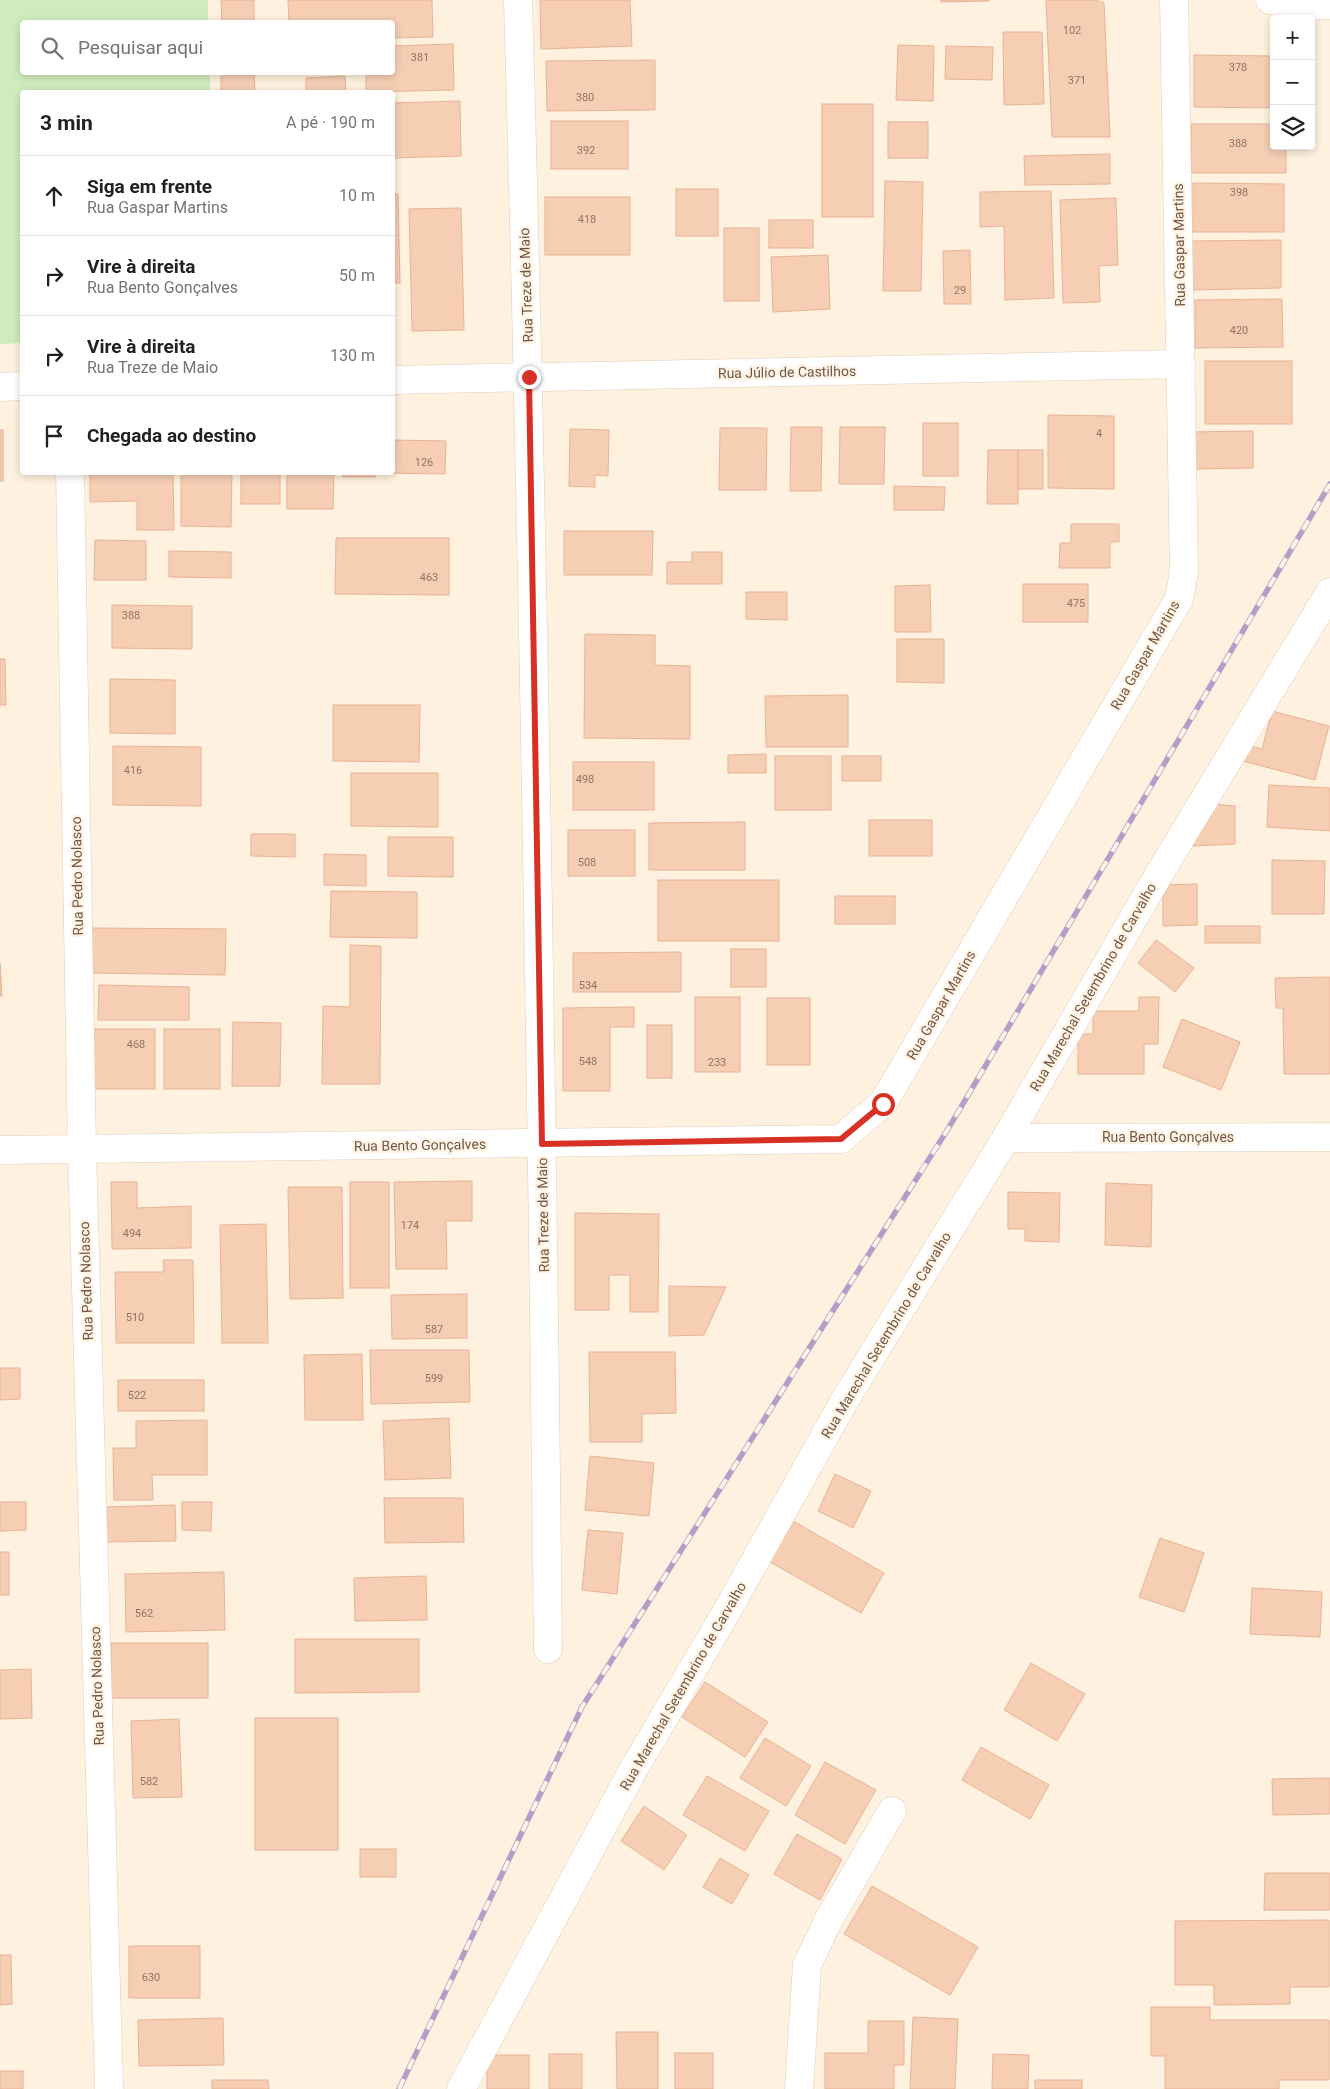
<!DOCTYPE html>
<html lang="pt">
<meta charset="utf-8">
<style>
body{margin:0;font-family:Roboto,sans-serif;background:#f2f2f2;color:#202124}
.controls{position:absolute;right:15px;top:15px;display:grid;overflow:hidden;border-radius:5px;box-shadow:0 2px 8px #0003}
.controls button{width:45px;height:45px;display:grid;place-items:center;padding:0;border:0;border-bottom:1px solid #e0e0e0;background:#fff;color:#202124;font:25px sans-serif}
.stop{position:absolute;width:15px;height:15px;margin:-11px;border:4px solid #d93025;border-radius:50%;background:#fff}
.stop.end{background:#d93025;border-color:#fff;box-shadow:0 1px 5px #0008}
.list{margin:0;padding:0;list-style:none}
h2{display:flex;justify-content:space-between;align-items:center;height:65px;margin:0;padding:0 20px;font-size:21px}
h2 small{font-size:16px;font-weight:400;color:#757577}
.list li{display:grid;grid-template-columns:32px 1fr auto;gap:15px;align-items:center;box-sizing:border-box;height:80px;padding:0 20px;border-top:1px solid #e0e0e0}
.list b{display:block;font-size:19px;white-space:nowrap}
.list p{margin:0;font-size:16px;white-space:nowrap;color:#757577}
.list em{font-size:16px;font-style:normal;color:#757577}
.icon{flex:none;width:28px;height:28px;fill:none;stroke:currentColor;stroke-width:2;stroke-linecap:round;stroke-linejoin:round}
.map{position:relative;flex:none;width:1330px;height:2089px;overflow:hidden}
.search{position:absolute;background:#fff;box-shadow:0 2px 8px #0003;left:20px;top:20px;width:375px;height:55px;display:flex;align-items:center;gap:12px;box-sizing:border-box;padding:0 18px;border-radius:5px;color:#757577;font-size:19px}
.panel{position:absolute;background:#fff;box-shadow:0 2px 8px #0003;left:20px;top:90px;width:375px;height:385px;border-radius:5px}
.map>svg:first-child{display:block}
.green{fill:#d0ecbd}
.building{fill:#f5ceb4;stroke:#e9b394}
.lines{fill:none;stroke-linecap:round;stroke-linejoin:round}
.minor-casing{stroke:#e2cdba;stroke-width:29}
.minor{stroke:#fff;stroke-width:28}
.rail-casing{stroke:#b39ec7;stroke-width:5.5}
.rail{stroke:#fff5e6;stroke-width:4;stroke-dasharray:11;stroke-linecap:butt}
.route{stroke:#d93025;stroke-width:6}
.labels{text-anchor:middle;stroke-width:5;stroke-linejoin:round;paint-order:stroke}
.number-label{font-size:11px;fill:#957461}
.street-label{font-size:14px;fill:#755645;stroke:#fff5e6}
</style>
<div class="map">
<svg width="1330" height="2089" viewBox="0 0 1330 2089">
<rect width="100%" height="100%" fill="#fef1df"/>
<polygon class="green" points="0,0 208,0 208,22 22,22 22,72 210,73 210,92 22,92 22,343 0,344"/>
<g class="building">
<polygon points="221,0 254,0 254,22 222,22"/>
<polygon points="288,0 432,0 433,37 392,38 392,22 289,22"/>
<polygon points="540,0 630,0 632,46 541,49"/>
<polygon points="941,0 989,0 989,1 941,2"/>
<polygon points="1046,0 1095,0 1104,3 1110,137 1052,137"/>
<polygon points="1003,32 1042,32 1044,104 1004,105"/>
<polygon points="453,44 454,90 366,92 366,72 392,72 392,46"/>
<polygon points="898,45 934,46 933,101 896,100"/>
<polygon points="946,46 993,47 992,80 945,79"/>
<polygon points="1194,55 1274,56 1274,108 1194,107"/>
<polygon points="655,60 655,110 547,111 546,61"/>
<polygon points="221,72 254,72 255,92 221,92"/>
<polygon points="345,76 346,92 306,92 306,78"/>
<polygon points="460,101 461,156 392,158 392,103"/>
<rect x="822" y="104" width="51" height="113"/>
<rect x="551" y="121" width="77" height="48"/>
<rect x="888" y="122" width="40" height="36"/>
<polygon points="1191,124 1274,124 1274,146 1286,146 1286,173 1191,173"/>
<polygon points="1110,154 1110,184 1025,185 1024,156"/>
<polygon points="885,181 923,182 921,291 883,291"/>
<polygon points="1193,183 1284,184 1284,232 1193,232"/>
<rect x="676" y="189" width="42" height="47"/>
<polygon points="1051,191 1054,298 1005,300 1004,226 980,227 980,192"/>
<polygon points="392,194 398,194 400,283 392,283"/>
<rect x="545" y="197" width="85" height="58"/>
<polygon points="1116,198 1118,265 1099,266 1100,302 1063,303 1060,200"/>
<polygon points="461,208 464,330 412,331 409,209"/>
<rect x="769" y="220" width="44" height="28"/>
<rect x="724" y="228" width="35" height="73"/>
<polygon points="1281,240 1281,288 1193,290 1192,241"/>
<polygon points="970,250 971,304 944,304 943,251"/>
<polygon points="828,255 830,309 773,312 771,257"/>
<polygon points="1282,299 1283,347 1195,348 1195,300"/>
<rect x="1205" y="361" width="87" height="63"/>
<polygon points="1048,415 1114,416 1114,489 1048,488"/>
<rect x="923" y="423" width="35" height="53"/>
<polygon points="791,427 822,427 821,491 790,491"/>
<polygon points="840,427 885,427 884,484 839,484"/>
<polygon points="720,428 767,428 766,490 719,490"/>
<polygon points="570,429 609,430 608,476 595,475 595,487 569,486"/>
<rect x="0" y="430" width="3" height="51"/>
<polygon points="1253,431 1253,468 1191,469 1191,432"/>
<polygon points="392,440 446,441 445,474 384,473 392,472"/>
<polygon points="988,450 1018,450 1018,504 987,504"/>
<rect x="1018" y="450" width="25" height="39"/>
<polygon points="90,472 173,472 174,530 137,530 137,501 90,502"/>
<polygon points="181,472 232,472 231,527 181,526"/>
<rect x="241" y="472" width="39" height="32"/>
<polygon points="287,472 334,472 333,509 287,509"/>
<rect x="343" y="472" width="32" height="5"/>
<polygon points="894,486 945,487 944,510 894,510"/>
<polygon points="1071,524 1119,524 1119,542 1110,542 1110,568 1059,568 1060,543 1071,543"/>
<polygon points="564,531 653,531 652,575 564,575"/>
<polygon points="336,538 449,538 449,595 335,594"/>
<polygon points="95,540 146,541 146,580 94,580"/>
<polygon points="169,551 231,552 231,578 169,577"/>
<polygon points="692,552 722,552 722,584 667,584 667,562 692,562"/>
<rect x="1023" y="584" width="65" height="38"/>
<polygon points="930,585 931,632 895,632 895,586"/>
<polygon points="746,592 787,592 787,620 746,619"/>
<polygon points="112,605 192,606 192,649 112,648"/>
<polygon points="585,634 655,635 655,665 690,666 690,739 584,738"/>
<polygon points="897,639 944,639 944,683 897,682"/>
<polygon points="0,659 5,659 6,705 0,705"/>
<polygon points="110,679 175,680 175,734 110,733"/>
<polygon points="848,695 848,747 766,747 765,696"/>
<polygon points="333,705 420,705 419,762 333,761"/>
<polygon points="1272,711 1329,726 1315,780 1243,761 1248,745 1262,749"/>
<polygon points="113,746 201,747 201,806 113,805"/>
<polygon points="766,754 766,773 728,773 728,755"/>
<rect x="775" y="756" width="56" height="54"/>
<rect x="842" y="756" width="39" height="25"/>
<rect x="573" y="762" width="81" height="48"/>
<polygon points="351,773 438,773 438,827 351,826"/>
<polygon points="1269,785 1330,788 1330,831 1267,827"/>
<polygon points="1214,804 1235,806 1235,844 1193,846 1193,841"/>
<rect x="869" y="820" width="63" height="36"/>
<polygon points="745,822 745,870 649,870 649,823"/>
<rect x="568" y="830" width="67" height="46"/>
<polygon points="251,834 295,834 295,857 251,856"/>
<polygon points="388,837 453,837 453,877 388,876"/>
<polygon points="324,854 366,855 366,886 324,885"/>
<polygon points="1272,860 1325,861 1324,914 1272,914"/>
<rect x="658" y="880" width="121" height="61"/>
<polygon points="1197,884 1197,925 1163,926 1163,885"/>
<polygon points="331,891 417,892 417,938 330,937"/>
<rect x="835" y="896" width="60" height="28"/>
<rect x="1205" y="926" width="55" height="17"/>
<polygon points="92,928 226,929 225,975 91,973"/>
<polygon points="1156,940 1194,968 1175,992 1138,963"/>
<polygon points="350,945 381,946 380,1084 322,1084 323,1006 350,1007"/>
<rect x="731" y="949" width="35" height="38"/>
<polygon points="681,952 681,992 573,992 573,953"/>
<polygon points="0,963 2,996 0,996"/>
<polygon points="1330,977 1330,1074 1284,1074 1283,1008 1276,1008 1275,978"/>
<polygon points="99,985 189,987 189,1020 98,1020"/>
<rect x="695" y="997" width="45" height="75"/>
<polygon points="1139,997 1159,997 1158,1044 1144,1044 1144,1074 1078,1074 1078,1034 1093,1034 1093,1011 1139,1011"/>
<rect x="767" y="998" width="43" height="67"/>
<polygon points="634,1007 634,1027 610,1027 610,1091 563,1091 563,1008"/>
<polygon points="1182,1019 1240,1042 1221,1090 1163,1067"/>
<polygon points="233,1022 281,1023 280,1086 232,1086"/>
<rect x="647" y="1025" width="25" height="53"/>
<rect x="86" y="1029" width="69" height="60"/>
<rect x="164" y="1029" width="56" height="60"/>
<polygon points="472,1181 472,1221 446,1221 447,1269 396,1269 394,1182"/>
<polygon points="111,1182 137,1182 137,1208 191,1206 191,1248 112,1249"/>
<rect x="350" y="1182" width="39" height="106"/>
<polygon points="1106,1183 1152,1185 1151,1247 1105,1245"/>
<polygon points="288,1187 342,1187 343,1298 290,1299"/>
<polygon points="1008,1192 1060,1193 1059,1242 1025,1241 1025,1229 1008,1229"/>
<polygon points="575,1213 659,1214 658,1312 630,1312 630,1275 609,1275 609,1310 575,1310"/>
<polygon points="266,1224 268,1343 222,1343 220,1225"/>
<polygon points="163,1260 193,1260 194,1343 116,1343 115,1272 164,1272"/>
<polygon points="669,1286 726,1287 704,1335 669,1336"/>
<polygon points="467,1294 467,1338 392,1339 391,1295"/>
<polygon points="370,1350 469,1350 470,1402 371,1404"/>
<polygon points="589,1352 675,1352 676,1413 642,1414 642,1442 590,1442"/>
<polygon points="362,1354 363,1420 305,1420 304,1355"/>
<polygon points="0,1368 20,1368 20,1399 0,1400"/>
<rect x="118" y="1380" width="86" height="31"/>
<polygon points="449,1418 451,1478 385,1480 383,1421"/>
<polygon points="207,1420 207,1475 152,1475 153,1500 114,1500 113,1448 136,1448 136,1421"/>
<polygon points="590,1456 654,1463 649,1516 585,1510"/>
<polygon points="835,1474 871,1491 853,1528 818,1511"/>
<polygon points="384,1498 463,1498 464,1542 385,1543"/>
<polygon points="0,1502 26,1502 26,1530 0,1531"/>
<polygon points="182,1502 212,1502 211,1531 182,1530"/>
<polygon points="175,1505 176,1541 104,1542 103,1507"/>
<polygon points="793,1521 884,1573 861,1613 770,1562"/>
<polygon points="588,1530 623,1533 617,1594 582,1590"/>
<polygon points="1160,1538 1204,1553 1184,1612 1139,1597"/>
<rect x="0" y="1552" width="9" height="43"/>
<polygon points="224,1572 225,1630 126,1632 125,1574"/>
<polygon points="426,1576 427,1620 355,1621 354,1578"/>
<polygon points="1252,1588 1322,1592 1320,1637 1250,1634"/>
<polygon points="295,1639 419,1639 419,1692 295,1693"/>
<rect x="111" y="1643" width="97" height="55"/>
<polygon points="1031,1663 1085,1694 1057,1741 1004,1710"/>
<polygon points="31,1669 32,1718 0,1719 0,1670"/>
<polygon points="705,1682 768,1722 745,1757 682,1717"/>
<rect x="255" y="1718" width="83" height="132"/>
<polygon points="179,1719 182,1797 133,1798 131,1721"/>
<polygon points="765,1738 811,1766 786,1806 740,1778"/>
<polygon points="981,1747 1049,1785 1030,1819 962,1780"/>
<polygon points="825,1762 876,1790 845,1844 795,1815"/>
<polygon points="707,1776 769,1811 745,1851 683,1815"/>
<polygon points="1330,1778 1330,1814 1273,1815 1272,1779"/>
<polygon points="644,1806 687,1835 664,1870 621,1841"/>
<polygon points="797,1834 842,1859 820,1900 774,1874"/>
<rect x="360" y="1849" width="36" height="28"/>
<polygon points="720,1858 749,1875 732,1904 703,1887"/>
<polygon points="1265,1873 1330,1873 1330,1910 1264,1910"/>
<polygon points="872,1886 978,1947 950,1995 844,1934"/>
<polygon points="1329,1920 1329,1987 1290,1987 1290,2004 1214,2005 1214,1985 1175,1985 1175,1921"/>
<rect x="129" y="1946" width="71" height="52"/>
<polygon points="0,1955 11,1955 12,2004 0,2005"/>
<polygon points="1151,2007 1210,2007 1210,2020 1329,2020 1329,2080 1279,2080 1279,2089 1165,2089 1165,2056 1151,2056"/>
<polygon points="913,2017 958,2019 955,2089 910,2089"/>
<polygon points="223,2018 224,2065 139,2066 138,2020"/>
<polygon points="868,2021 904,2021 904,2065 894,2065 894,2089 825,2089 825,2053 868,2053"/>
<polygon points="616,2032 658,2032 658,2089 617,2089"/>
<rect x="675" y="2053" width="38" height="36"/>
<rect x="549" y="2054" width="33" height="35"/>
<polygon points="993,2054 1029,2055 1028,2089 992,2089"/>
<rect x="487" y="2055" width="42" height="34"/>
<rect x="0" y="2071" width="23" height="18"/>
<polygon points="212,2080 268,2080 269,2089 212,2089"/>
<rect x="1035" y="2080" width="47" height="9"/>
</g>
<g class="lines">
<g class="minor-casing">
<g id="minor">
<path d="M518,0C534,550 542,1100 548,1649"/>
<polyline points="1270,0 1297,5 1330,5"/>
<polyline points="392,380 1181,364"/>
<polyline points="0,387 22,386"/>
<polyline points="70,472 82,1149 109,2089"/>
<polyline points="1006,1138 1330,1137"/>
<polyline points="0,1150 841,1139 883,1103 1179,599 1184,572 1174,0"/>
<polyline points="461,2089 633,1770 723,1618 846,1398 1006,1138 1162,869 1330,592"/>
<polyline points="799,2089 807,1965 829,1919 892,1811"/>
</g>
</g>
<use href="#minor" class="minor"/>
<g class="rail-casing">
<polyline id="rail" points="399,2089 582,1707 948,1129 1330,484"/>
</g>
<use href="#rail" class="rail"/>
</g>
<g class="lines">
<polyline class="route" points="529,377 542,1144 841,1139 883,1104"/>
</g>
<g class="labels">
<g class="number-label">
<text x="1072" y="34">102</text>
<text x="420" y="61">381</text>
<text x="1238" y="71">378</text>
<text x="1077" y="84">371</text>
<text x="585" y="101">380</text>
<text x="1238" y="147">388</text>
<text x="586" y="154">392</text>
<text x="1239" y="196">398</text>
<text x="587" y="223">418</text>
<text x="960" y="294">29</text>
<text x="1239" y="334">420</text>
<text x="1099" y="437">4</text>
<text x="424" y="466">126</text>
<text x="429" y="581">463</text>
<text x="1076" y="607">475</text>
<text x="131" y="619">388</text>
<text x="133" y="774">416</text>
<text x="585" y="783">498</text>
<text x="587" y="866">508</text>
<text x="588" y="989">534</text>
<text x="136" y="1048">468</text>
<text x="588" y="1065">548</text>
<text x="717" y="1066">233</text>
<text x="410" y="1229">174</text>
<text x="132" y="1237">494</text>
<text x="135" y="1321">510</text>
<text x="434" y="1333">587</text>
<text x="434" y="1382">599</text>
<text x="137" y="1399">522</text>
<text x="144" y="1617">562</text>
<text x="149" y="1785">582</text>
<text x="151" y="1981">630</text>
</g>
<g class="street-label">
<text transform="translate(1179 245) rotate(-91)" y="5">Rua Gaspar Martins</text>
<text transform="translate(526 285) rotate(-92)" y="5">Rua Treze de Maio</text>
<text transform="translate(787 372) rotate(-1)" y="5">Rua Júlio de Castilhos</text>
<text transform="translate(1145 655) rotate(-60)" y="5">Rua Gaspar Martins</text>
<text transform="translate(77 876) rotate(-91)" y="5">Rua Pedro Nolasco</text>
<text transform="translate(1093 987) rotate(-60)" y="5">Rua Marechal Setembrino de Carvalho</text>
<text transform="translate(941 1005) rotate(-60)" y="5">Rua Gaspar Martins</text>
<text x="1168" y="1142">Rua Bento Gonçalves</text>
<text transform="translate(420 1145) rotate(-1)" y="5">Rua Bento Gonçalves</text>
<text transform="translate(543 1215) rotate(-91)" y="5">Rua Treze de Maio</text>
<text transform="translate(86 1281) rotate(-92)" y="5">Rua Pedro Nolasco</text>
<text transform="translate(886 1335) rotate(-59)" y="5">Rua Marechal Setembrino de Carvalho</text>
<text transform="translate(97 1686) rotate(-92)" y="5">Rua Pedro Nolasco</text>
<text transform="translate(683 1686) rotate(-60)" y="5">Rua Marechal Setembrino de Carvalho</text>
</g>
</g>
</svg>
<div class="controls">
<button>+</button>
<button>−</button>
<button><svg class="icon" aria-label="layers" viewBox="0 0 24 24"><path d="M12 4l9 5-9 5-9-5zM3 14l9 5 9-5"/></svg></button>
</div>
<div class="stop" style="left:883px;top:1104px"></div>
<div class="stop end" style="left:529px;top:377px"></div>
<div class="search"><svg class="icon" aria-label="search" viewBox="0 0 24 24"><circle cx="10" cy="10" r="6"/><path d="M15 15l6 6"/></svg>Pesquisar aqui</div>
<section class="panel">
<h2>3 min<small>A pé · 190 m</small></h2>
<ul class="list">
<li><svg class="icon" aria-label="ahead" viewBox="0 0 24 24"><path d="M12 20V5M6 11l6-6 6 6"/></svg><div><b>Siga em frente</b><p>Rua Gaspar Martins</p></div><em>10 m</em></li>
<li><svg class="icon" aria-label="right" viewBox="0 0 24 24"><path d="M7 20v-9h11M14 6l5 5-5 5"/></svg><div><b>Vire à direita</b><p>Rua Bento Gonçalves</p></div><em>50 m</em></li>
<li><svg class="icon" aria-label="right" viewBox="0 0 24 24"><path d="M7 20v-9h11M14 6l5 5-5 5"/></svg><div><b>Vire à direita</b><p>Rua Treze de Maio</p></div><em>130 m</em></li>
<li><svg class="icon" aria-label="arrive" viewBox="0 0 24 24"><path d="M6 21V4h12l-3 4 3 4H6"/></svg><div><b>Chegada ao destino</b></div></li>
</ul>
</section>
</div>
